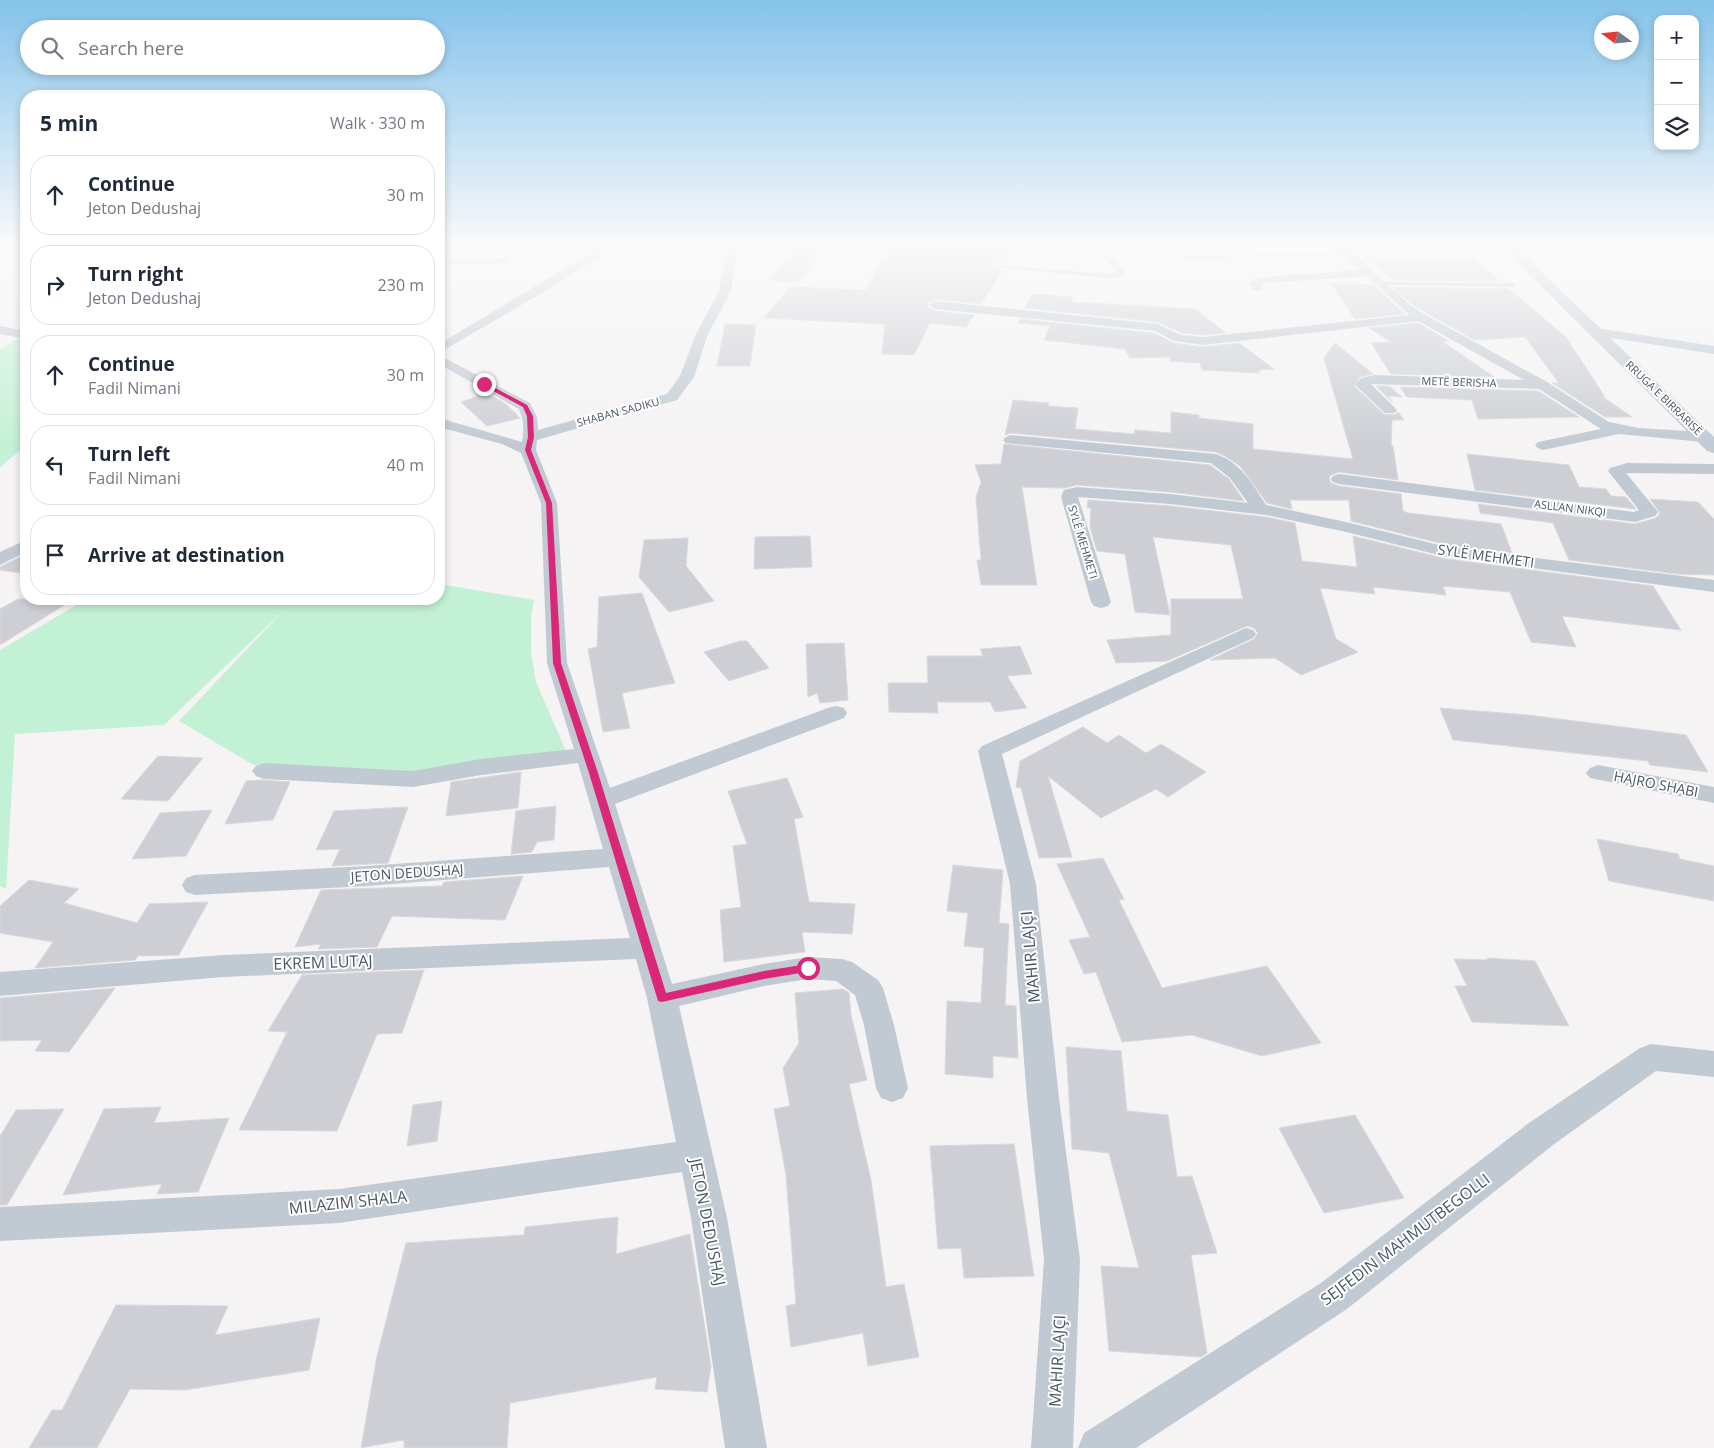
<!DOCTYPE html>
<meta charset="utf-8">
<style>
body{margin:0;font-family:"Open Sans",sans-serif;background:#f2f2f3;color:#1f2937}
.controls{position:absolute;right:15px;top:15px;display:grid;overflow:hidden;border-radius:10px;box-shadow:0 2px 8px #0003}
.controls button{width:45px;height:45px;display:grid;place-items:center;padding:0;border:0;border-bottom:1px solid #e0e1e3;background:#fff;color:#1f2937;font:25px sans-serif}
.compass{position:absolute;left:1594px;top:15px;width:45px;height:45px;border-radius:50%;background:#fff;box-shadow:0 2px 8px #0003;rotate:285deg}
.stop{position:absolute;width:15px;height:15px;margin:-11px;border:4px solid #db2777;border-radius:50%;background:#fff}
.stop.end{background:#db2777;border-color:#fff;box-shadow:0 1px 5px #0008}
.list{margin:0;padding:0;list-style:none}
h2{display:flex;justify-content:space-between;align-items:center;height:65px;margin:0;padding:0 20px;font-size:21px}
h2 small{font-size:16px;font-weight:400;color:#747a83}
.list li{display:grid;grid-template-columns:32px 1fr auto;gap:15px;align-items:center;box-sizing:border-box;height:80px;margin:0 10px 10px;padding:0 10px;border:1px solid #e0e1e3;border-radius:20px}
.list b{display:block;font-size:19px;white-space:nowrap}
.list p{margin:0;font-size:16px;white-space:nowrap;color:#747a83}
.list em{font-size:16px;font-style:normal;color:#747a83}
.icon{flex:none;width:28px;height:28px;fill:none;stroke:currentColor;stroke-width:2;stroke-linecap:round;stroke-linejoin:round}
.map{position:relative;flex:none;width:1714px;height:1448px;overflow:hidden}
.search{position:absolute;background:#fff;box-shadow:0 2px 8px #0003;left:20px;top:20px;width:425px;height:55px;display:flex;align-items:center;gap:12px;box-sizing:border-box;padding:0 18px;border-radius:28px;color:#747a83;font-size:19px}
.panel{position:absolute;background:#fff;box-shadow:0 2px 8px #0003;left:20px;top:90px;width:425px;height:515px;border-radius:20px}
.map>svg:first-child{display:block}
.green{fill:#c3f1d5}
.building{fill:#cdcfd5;stroke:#d7d9de}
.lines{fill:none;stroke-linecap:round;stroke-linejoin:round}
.lane{fill:#c1cad2;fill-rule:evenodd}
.street{fill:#c1cad2;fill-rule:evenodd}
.secondary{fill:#c1cbd6;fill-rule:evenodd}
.route{fill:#db2777}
.labels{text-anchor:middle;stroke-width:4;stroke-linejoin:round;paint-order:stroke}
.far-street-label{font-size:11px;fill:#4a5661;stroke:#fff}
.street-label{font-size:14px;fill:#4a5661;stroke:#fff}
.near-street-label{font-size:16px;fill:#4a5661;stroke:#fff}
</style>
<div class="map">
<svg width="1714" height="1448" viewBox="0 0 1714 1448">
<rect width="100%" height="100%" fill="#f5f3f3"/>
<g class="green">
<polygon points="21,337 26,339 26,445 0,467 0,349"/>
<polygon points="439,584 534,600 531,617 531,652 536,682 569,758 413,779 264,771 179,721 284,610 164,725 15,734 6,889 0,886 0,650 87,599 439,599"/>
</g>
<g class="building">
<polygon points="893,245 1012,245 1009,253 1014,253 1007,264 997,263 993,265 994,269 1003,270 981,304 935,299 928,303 928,307 935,311 974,315 966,327 930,323 914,355 882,354 885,324 764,318 790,287 866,290 887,250 890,250"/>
<polygon points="794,252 822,253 798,282 769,280"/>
<polygon points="1366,257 1432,259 1430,257 1472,257 1500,281 1394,280"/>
<polygon points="1331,283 1374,285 1405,314 1355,319"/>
<polygon points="1393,287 1509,289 1566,337 1605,397 1603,397 1632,417 1605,417 1552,383 1559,383 1525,337 1474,340 1425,312 1410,303"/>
<polygon points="1033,294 1073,297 1071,302 1195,309 1226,333 1203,335 1182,333 1158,322 1025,308"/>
<polygon points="1020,319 1154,333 1174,343 1203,347 1239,343 1274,369 1258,370 1260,373 1202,370 1200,363 1170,361 1170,357 1130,358 1125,349 1044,340 1050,326 1018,323"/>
<polygon points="1418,323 1449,341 1442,341 1494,377 1391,374 1371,343 1391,342 1369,328"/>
<polygon points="725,324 756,325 750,366 717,366"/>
<polygon points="1335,343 1373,374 1360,377 1354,386 1384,414 1395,415 1398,412 1404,420 1392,420 1391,446 1393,446 1398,480 1339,472 1331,475 1329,478 1331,483 1339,486 1401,494 1403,511 1408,513 1501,524 1512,553 1447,545 1351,521 1349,500 1290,500 1292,509 1267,503 1240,466 1225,456 1216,452 1011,433 1005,435 1013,400 1049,403 1048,406 1078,408 1075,429 1134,434 1135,430 1171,433 1171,412 1199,415 1199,418 1253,424 1253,449 1353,459 1324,358"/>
<polygon points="1376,386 1389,386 1402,397 1388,396 1392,402"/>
<polygon points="1400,387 1538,391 1579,417 1478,419 1472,400 1407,397"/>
<polygon points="487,393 506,404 520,418 487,426 461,402"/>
<polygon points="1004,444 1210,465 1229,479 1244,501 1170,492 1077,485 1064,488 1022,487 1037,585 981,585 977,560 981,560 976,497 981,482 975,465 1001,464"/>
<polygon points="1467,454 1569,465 1579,487 1606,489 1611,496 1626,497 1636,509 1475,490"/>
<polygon points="1650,499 1698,502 1714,519 1714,575 1677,574 1569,560 1553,523 1480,513 1478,504 1635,524 1656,518 1660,513"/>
<polygon points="1088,500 1170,506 1266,517 1295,523 1302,561 1357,567 1353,536 1447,559 1653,586 1681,630 1562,616 1576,647 1531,642 1510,592 1443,586 1446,595 1373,587 1375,594 1320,588 1336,639 1358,652 1301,675 1275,658 1210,660 1254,639 1258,633 1254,628 1247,626 1167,661 1116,663 1107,640 1171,635 1171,599 1243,599 1231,545 1153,537 1170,615 1135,612 1125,554 1097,551 1090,527 1091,508 1087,508"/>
<polygon points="810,536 812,567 754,569 755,537"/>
<polygon points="688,538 686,566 714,601 669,612 639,577 644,540"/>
<polygon points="26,554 26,574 0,570 0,567"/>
<polygon points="642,593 675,683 622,693 630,728 603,732 588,649 597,647 599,597"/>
<polygon points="18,599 74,599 0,645 0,609"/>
<polygon points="740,641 747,641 769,668 729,681 704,652"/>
<polygon points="844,643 848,700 820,703 817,693 808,697 806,644"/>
<polygon points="1020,646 1032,674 1007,676 1027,708 995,712 990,702 937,702 938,713 889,712 888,683 928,683 927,656 983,656 980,649"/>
<polygon points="1440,708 1528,715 1686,735 1708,772 1650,765 1648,761 1453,740"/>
<polygon points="1083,727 1107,743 1119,735 1146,753 1161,744 1206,772 1168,797 1156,789 1101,818 1048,776 1072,857 1039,858 1021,788 1016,787 1020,761"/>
<polygon points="158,756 203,758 168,801 121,799"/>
<polygon points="521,772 518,808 446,816 451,782"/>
<polygon points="787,778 803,817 794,819 809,902 855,904 852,934 802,932 805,952 724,962 720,910 741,907 733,846 747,844 728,791"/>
<polygon points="261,780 290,782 273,820 225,824 246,781"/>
<polygon points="556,806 554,840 537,842 532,852 511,854 516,811"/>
<polygon points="408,807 388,863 332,866 340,849 316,850 334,811"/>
<polygon points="212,810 186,856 132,859 160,813"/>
<polygon points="1597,839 1678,854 1680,859 1714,866 1714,901 1609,881"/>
<polygon points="1103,858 1124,899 1119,900 1162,988 1267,966 1321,1043 1262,1056 1192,1035 1122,1042 1096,972 1084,974 1069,940 1090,937 1057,864"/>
<polygon points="953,865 1003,870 999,923 1009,924 1005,1005 1016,1006 1018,1058 993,1056 993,1078 945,1074 947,1001 981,1003 984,948 964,946 968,913 947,911"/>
<polygon points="523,876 505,920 392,916 377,947 318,949 321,944 295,947 321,890 442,886 444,882"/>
<polygon points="29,880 79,889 64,903 137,923 149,904 208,902 179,955 138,956 135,960 35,968 53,942 0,933 0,906"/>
<polygon points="1487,958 1535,961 1569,1026 1472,1022 1455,986 1467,986 1454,959 1488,960"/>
<polygon points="424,970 402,1033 377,1034 337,1131 239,1130 287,1032 268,1031 302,975"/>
<polygon points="115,988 69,1052 35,1051 42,1040 0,1041 0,998"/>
<polygon points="843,989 849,993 851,1015 867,1080 849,1084 871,1180 886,1287 904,1284 919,1357 868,1366 863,1333 791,1347 786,1306 796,1304 786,1175 774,1109 790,1106 783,1068 799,1043 795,993"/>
<polygon points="1066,1047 1121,1051 1127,1111 1168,1115 1177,1177 1192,1176 1217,1253 1191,1255 1207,1353 1201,1357 1109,1351 1101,1266 1139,1268 1109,1153 1072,1149"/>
<polygon points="442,1101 437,1141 407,1146 413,1105"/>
<polygon points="161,1107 154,1123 229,1118 198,1192 157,1194 162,1184 63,1195 104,1109"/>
<polygon points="64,1109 7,1205 0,1205 0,1136 16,1110"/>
<polygon points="1355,1115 1404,1198 1324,1213 1279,1128"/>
<polygon points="1014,1144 1034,1276 964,1278 961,1248 938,1249 930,1146"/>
<polygon points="618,1217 616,1254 690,1234 711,1366 707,1392 655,1389 657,1377 510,1403 507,1448 404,1448 404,1440 361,1448 377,1356 406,1243 524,1235 525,1227"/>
<polygon points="116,1305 228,1306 215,1335 320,1318 309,1370 185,1390 130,1389 97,1448 29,1448 52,1410 62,1410"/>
</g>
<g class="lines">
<g class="lane">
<polygon points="1093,245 1099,245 1124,271 1124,276 1108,278 994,267 997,265 1108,274 1119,274"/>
<polygon points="1348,252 1350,255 1185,259 1182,257 1185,255"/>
<polygon points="1381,282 1513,283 1516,285 1513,287 1379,285"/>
</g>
<g class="street">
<polygon points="604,245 649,245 644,248 610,250 552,287 439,353 439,344"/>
<path d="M737,245L856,247L878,245L873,251L856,253L745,248L736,256L731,291L708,334L694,377L677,400L537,440L536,450L557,503L567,663L610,788L828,708L836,706L844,708L847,713L844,718L615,804L672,984L764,964L808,957L842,959L852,962L878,980L883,988L894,1025L908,1088L903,1098L892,1102L881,1098L876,1088L864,1025L855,995L836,981L808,979L764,986L679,1006L727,1218L767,1448H725L691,1218L682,1172L339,1223L0,1241V1207L339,1189L676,1142L647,998L636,959L224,977L0,996V972L224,955L630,938L609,867L367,886L195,895L186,892L182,885L186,878L195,875L367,866L603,849L578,763L481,775L413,787L264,779L256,776L252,771L256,766L264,763L413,771L481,759L574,749L547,663L541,503L521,453L502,444L439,427V418L522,442C524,430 524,420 519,409L439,364V355L530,403L537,417L538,430L667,394L680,376L696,334L719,291L726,255Z"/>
<polygon points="1334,245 1345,245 1409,304 1424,314 1547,382 1609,422 1639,428 1704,432 1709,434 1712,437 1709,440 1704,442 1619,434 1543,450 1538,448 1535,445 1538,442 1601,429 1539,389 1371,384 1397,410 1395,413 1385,413 1355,385 1361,378 1375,375 1524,380 1418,321 1203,345 1174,341 1155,331 935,309 929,305 935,301 1158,324 1181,335 1203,337 1409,315 1367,276 1265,283 1261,285 1263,288 1261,290 1257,291 1253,290 1249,283 1251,281 1264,277 1360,270"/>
<polygon points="504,258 509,261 508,263 439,265 439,259"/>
<polygon points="0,326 26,331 26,339 0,334"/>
<polygon points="1596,328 1714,346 1714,354 1592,335 1590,332 1592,329"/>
<path d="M1011,435L1215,454C1239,460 1254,486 1266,505L1346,522L1447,547L1714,580V592L1447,557L1346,532L1266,515L1170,504L1078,497L1111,602L1108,606L1101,608L1094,606L1091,602L1061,497L1064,490L1077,487L1170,494L1248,503L1230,478L1211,463L1006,443L1003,440L1006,437Z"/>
<polygon points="1627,463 1714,464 1714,474 1626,473 1658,512 1655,516 1635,522 1339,484 1333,482 1331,479 1333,476 1339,474 1634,512 1639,510 1608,471 1610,468"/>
<polygon points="26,540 26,552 0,565 0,552"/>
<polygon points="1246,628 1253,630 1256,634 1253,638 1002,754 1036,884 1059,1098 1080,1260 1073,1448 1031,1448 1044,1260 1027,1098 1010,884 978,751 982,746"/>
<polygon points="1598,765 1714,787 1714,803 1590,778 1586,773 1590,768"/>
<polygon points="1651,1044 1714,1051 1714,1077 1656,1071 1553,1145 1347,1309 1136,1448 1078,1448 1084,1433 1321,1283 1529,1123 1640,1048"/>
</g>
<polygon class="secondary" points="1500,245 1513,245 1714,437 1714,453 1707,451"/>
</g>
<linearGradient id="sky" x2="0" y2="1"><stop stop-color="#85c3ea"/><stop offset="0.55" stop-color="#fafafa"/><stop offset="1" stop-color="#fafafa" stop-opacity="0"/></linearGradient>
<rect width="1714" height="447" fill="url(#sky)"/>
<polygon class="route" points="482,383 486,383 527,405 533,416 534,437 531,450 552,503 561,663 598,773 666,993 764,971 808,964 812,965 813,968 812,971 764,979 662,1002 658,1001 589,773 553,663 546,503 525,450 528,437 527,416 523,407 482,385"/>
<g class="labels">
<g class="far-street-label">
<text transform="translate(1459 382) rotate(2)" y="4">METË BERISHA</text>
<text transform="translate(1664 398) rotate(44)" y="4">RRUGA E BIRRARISË</text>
<text transform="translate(618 412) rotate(-15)" y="4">SHABAN SADIKU</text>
<text transform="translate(1570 508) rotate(7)" y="4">ASLLAN NIKQI</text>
<text transform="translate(1083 542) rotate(73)" y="4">SYLË MEHMETI</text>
</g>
<g class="street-label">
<text transform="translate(1486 556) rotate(8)" y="5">SYLË MEHMETI</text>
<text transform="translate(1656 784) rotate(11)" y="5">HAJRO SHABI</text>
<text transform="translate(407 873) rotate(-4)" y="5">JETON DEDUSHAJ</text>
</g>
<g class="near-street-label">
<text transform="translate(1030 957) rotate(-95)" y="6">MAHIR LAJÇI</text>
<text transform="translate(323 962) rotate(-2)" y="6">EKREM LUTAJ</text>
<text transform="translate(348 1202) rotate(-6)" y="6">MILAZIM SHALA</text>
<text transform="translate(708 1222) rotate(79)" y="6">JETON DEDUSHAJ</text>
<text transform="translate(1405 1239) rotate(-37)" y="6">SEJFEDIN MAHMUTBEGOLLI</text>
<text transform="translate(1057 1361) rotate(-87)" y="6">MAHIR LAJÇI</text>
</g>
</g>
</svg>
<div class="controls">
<button>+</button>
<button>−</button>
<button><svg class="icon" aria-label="layers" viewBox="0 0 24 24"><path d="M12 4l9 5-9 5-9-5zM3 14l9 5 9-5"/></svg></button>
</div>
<svg class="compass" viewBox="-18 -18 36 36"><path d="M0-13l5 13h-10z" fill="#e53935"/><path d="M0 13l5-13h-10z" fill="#747a83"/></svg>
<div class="stop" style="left:808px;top:968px"></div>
<div class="stop end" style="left:484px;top:384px"></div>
<div class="search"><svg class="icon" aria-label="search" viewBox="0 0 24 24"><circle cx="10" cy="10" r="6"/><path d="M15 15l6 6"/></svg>Search here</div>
<section class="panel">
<h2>5 min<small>Walk · 330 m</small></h2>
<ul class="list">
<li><svg class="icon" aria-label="ahead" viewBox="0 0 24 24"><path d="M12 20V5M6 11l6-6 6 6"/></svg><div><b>Continue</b><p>Jeton Dedushaj</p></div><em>30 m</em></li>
<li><svg class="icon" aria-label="right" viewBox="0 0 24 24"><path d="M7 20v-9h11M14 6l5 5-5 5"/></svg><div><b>Turn right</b><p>Jeton Dedushaj</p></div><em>230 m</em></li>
<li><svg class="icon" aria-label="ahead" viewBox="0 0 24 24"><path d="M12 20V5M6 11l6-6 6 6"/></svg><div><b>Continue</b><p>Fadil Nimani</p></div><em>30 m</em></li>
<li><svg class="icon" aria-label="left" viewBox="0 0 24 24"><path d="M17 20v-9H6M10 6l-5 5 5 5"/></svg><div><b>Turn left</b><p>Fadil Nimani</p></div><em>40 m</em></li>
<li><svg class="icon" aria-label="arrive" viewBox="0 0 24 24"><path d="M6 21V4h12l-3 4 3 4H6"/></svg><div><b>Arrive at destination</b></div></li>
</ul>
</section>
</div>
